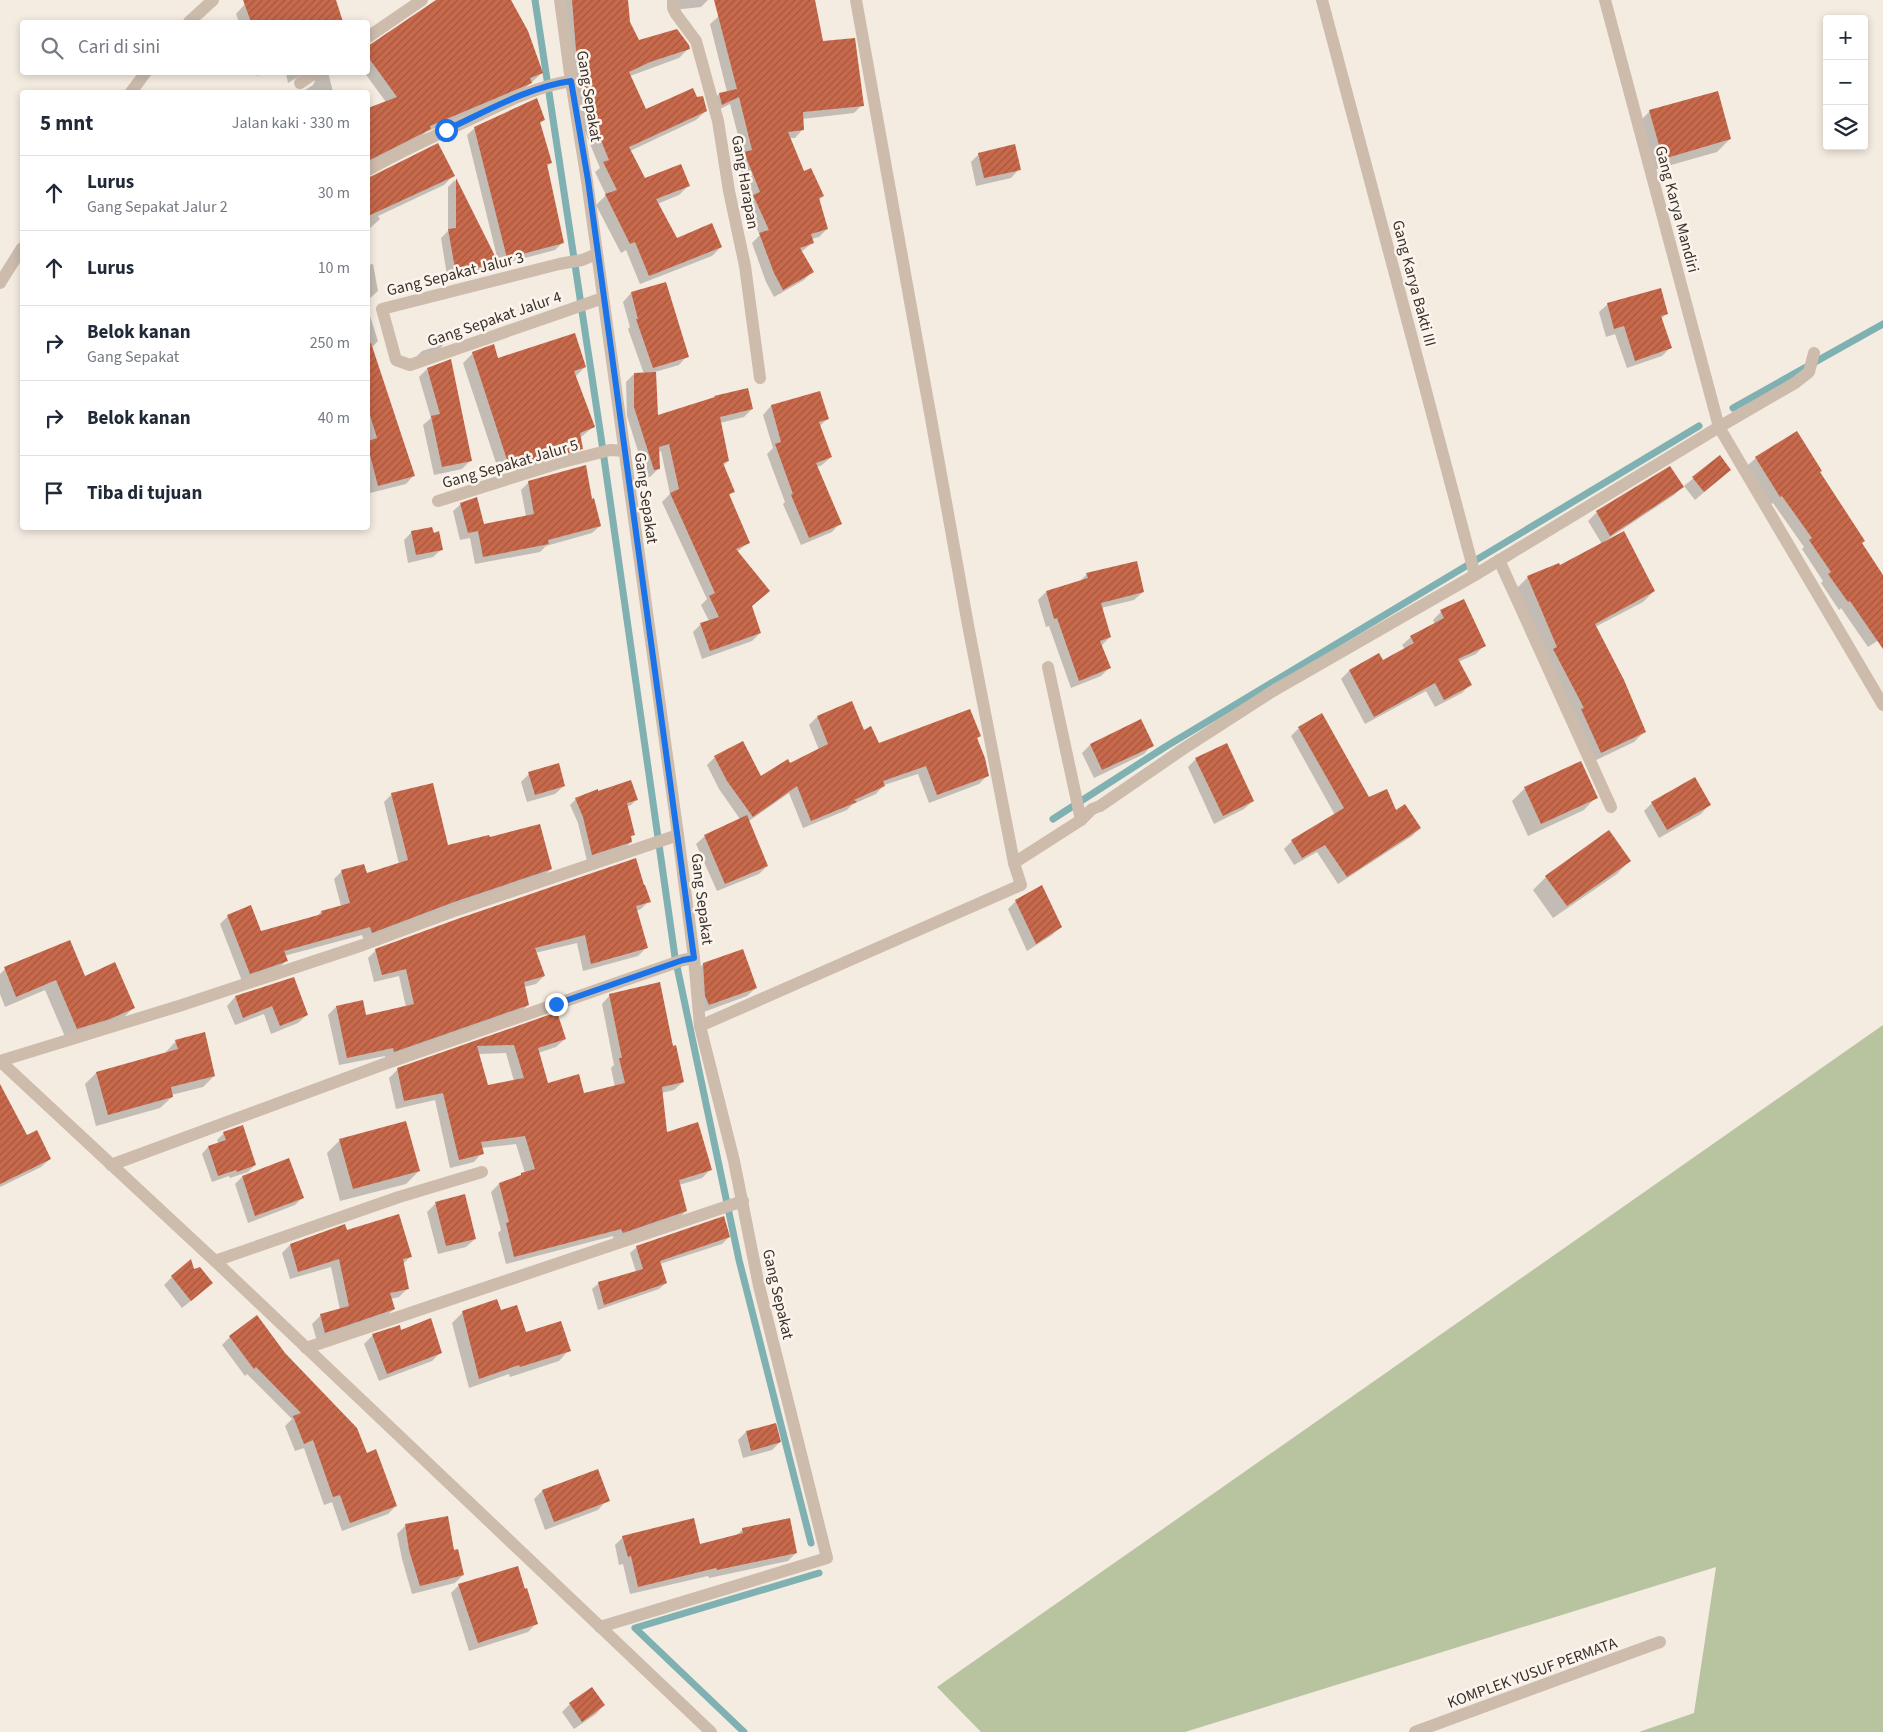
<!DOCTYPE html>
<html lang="id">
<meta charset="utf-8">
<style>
body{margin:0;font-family:"Source Sans 3",sans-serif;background:#f2f2f3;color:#1f2937}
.controls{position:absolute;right:15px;top:15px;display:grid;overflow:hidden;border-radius:5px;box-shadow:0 2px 8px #0003}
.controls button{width:45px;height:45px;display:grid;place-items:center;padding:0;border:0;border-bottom:1px solid #e0e1e3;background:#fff;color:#1f2937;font:25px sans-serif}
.stop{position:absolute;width:15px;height:15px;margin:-11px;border:4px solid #1a73e8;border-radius:50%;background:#fff}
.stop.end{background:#1a73e8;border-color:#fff;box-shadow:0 1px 5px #0008}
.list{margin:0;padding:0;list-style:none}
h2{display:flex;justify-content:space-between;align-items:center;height:65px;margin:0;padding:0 20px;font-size:21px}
h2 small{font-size:16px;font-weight:400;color:#747a83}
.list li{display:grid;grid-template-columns:32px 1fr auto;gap:15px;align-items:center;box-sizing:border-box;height:75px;padding:0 20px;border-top:1px solid #e0e1e3}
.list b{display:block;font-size:19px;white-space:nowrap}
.list p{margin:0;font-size:16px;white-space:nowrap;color:#747a83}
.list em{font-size:16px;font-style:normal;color:#747a83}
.icon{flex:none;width:28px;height:28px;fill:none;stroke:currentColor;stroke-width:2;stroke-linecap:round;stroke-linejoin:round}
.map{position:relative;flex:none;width:1883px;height:1732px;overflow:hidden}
.search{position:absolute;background:#fff;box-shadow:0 2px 8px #0003;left:20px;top:20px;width:350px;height:55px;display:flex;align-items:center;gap:12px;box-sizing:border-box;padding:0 18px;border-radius:5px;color:#747a83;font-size:19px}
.panel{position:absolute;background:#fff;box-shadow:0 2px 8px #0003;left:20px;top:90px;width:350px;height:440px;border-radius:5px}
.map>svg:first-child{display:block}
.green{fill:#b8c4a0}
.shadow{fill:#0003;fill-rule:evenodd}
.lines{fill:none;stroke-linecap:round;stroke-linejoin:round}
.stream{stroke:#7fb0b2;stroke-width:7}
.building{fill:url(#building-hatch);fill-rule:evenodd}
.street{stroke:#cdbbac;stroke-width:12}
.route{stroke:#1a73e8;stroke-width:6}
.labels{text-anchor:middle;stroke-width:5;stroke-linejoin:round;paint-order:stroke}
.street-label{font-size:16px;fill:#3b302b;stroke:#fbf5ee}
</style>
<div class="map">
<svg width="1883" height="1732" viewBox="0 0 1883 1732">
<defs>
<pattern id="building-hatch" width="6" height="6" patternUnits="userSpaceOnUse" patternTransform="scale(1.25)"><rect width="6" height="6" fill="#c8694b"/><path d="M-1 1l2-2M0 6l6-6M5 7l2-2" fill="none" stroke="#a4573f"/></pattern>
</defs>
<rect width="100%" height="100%" fill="#f4ebe1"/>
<polygon class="green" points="1883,1025 1883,1732 1639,1732 1694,1713 1716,1567 1185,1732 981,1732 937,1687"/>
<g class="shadow">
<polygon points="258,0 334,0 342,22 239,22 236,14 245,4"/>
<polygon points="437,0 510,0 542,73 522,91 426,132 421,137 368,164 368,109 386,102 364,72 368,72 368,47"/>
<polygon points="563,0 627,0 629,22 638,42 688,49 679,58 630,76 645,110 706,111 696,120 630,151 645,180 688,186 679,195 657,204 677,239 721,247 712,256 640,284 626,250 621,253 596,205 606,195 595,172 600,168 576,110"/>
<polygon points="670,0 708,0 701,7 673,10"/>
<polygon points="778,0 814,0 822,43 862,105 854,113 802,119 803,129 795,138 790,138 804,173 823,196 819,200 827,229 819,237 811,239 812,243 801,252 812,272 804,280 774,297 766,282 752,243 760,235 745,205 751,198 737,161 743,155 730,104 714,112 711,102 719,94 727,92 710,24 719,16"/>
<polygon points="256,72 267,72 257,76"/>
<polygon points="283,72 328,72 333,92 302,92 313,85 315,81 310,74 304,73 288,83 286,73"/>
<polygon points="1650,111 1730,139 1717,152 1650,171 1637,124"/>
<polygon points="544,120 539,124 551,163 546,167 562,243 555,250 499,265 467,135 475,128"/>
<polygon points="979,154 1019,169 1011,178 976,186 971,162"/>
<polygon points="453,176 444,185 378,216 380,219 368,230 368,179"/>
<polygon points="455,180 497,262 488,270 448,282 441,238 448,231 448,187"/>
<polygon points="373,264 378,291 368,300 368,265"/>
<polygon points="666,284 687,356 679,365 655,372 657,417 712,399 715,397 748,389 752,409 744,417 720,423 728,461 723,466 733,492 728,496 749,542 737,552 751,607 760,633 752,641 702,659 693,632 701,624 709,621 701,605 707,599 662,502 670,494 661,451 658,452 659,468 650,477 646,477 627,416 626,382 634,374 644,374 628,329 630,327 623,302 631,293"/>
<polygon points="1608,304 1666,314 1660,320 1670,348 1662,356 1627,368 1615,334 1606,337 1599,312"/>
<polygon points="368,310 378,341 371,348 414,475 406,484 370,493 368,484"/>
<polygon points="444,344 437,352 414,359 422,351"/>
<polygon points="473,353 497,360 585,367 575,377 593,427 580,438 581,448 572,458 516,474 514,466 499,472 463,363"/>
<polygon points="427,369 470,461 462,469 434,475 423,425 431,418 419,377"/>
<polygon points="819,392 827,419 819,427 831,457 822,465 817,467 840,523 832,532 801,545 783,504 785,502 767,454 773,448 763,415 771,406"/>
<polygon points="1719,457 1730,470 1695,500 1684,486"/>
<polygon points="1756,458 1818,473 1861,544 1883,577 1883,637 1868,647 1841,608 1839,610 1821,583 1823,581 1802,549 1804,547 1773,503 1771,504 1747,466"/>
<polygon points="1670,468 1682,487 1674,495 1605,541 1654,591 1643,602 1595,627 1645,731 1634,742 1590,763 1517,588 1528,577 1560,567 1602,544 1588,521 1597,512"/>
<polygon points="529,482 591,500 600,526 592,533 546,546 540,552 475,564 470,538 460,540 453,511 461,504 483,525 526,516 521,490"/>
<polygon points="412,532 442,549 433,557 408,563 404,540"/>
<polygon points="1087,574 1143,592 1134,600 1101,608 1110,637 1101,646 1110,667 1101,676 1071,688 1049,626 1046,627 1038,600 1046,592 1079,582"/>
<polygon points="1441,612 1484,646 1476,654 1458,662 1470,685 1462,693 1435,707 1426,691 1365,724 1341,679 1349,671 1379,655 1382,662 1405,649 1402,645 1411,637 1435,624 1433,620"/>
<polygon points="851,703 863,732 879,745 979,736 977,739 988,775 979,784 929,803 918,774 884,785 876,794 853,804 847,810 803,828 789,793 749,821 767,866 759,874 717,891 696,844 705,836 740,819 719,789 707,765 715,757 761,778 819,750 809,725 817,717"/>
<polygon points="1141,721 1152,745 1144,754 1094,778 1082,753 1090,745"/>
<polygon points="1299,728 1369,799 1420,828 1412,836 1338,884 1317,852 1294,865 1284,849 1292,841 1335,815 1291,736"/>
<polygon points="1196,759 1253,801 1244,809 1214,824 1188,767"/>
<polygon points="1580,762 1596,797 1584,810 1528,836 1512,801 1525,788"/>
<polygon points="529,774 564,786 555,794 527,802 521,782"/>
<polygon points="598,792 637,799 631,805 626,807 633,834 630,838 631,842 625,848 587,861 578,823 570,805 576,799"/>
<polygon points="392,794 447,846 551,869 543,877 364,940 362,935 284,956 286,961 278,969 242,981 220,924 228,916 260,933 316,917 321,912 341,906 334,879 342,871 366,874 399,864 384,802"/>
<polygon points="1652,803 1709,805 1701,814 1659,838 1644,811"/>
<polygon points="1609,832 1629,861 1617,874 1553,918 1533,890 1546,877"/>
<polygon points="643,887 649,901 641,909 636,911 646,948 638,956 583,971 577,943 535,953 544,976 536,984 524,987 528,1005 520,1013 386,1059 385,1056 339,1065 328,1015 336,1007 362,1002 365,1017 406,1007 399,976 374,982 368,958 376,950"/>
<polygon points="1016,901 1060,927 1052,935 1027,951 1008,909"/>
<polygon points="703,964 756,988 747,996 701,1013 695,973"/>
<polygon points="5,969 84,978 133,1008 122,1019 66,1039 45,990 5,1007 0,994 0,974"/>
<polygon points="293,978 307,1015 298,1023 271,1034 264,1014 235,1025 227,1006 235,997"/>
<path d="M610,995L672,1048L683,1082L674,1090L661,1093L666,1133L710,1170L702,1178L679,1185L686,1211L678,1219L614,1241L613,1236L506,1264L498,1233L501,1230L491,1192L499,1184L517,1178L525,1173L516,1144L481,1148L482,1153L474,1162L450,1168L435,1100L396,1109L389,1078L398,1069L556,1014L565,1039L556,1047L538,1053L547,1084L583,1094L615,1087L611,1068L614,1065L602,1004ZM506,1053L514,1081L487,1086L478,1054Z"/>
<polygon points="176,1041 214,1076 203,1087 171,1095 172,1097 160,1108 96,1126 85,1084 96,1073 165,1054 165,1053"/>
<polygon points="0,1106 27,1136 50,1159 41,1167 0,1187"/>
<polygon points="224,1133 255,1165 248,1172 230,1178 229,1176 212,1182 202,1154 208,1147 219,1144 217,1140"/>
<polygon points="340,1140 419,1171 406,1184 340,1201 327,1153"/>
<polygon points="242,1177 302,1198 295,1205 248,1223 235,1184"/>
<polygon points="435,1204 475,1239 466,1247 438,1254 427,1212"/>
<polygon points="346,1231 411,1256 403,1264 408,1288 399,1297 391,1299 394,1309 385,1317 317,1341 312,1324 321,1315 340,1310 331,1267 290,1279 282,1253 290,1245"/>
<polygon points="729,1237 722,1244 660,1264 666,1283 659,1289 598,1310 592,1289 599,1283 636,1272 630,1253 637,1247"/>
<polygon points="172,1277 203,1291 182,1308 164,1285"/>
<polygon points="463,1312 500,1312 526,1333 569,1350 559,1361 510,1377 509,1374 469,1388 452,1323"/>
<polygon points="399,1327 400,1331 441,1352 432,1361 379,1381 364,1344 372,1336"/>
<polygon points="230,1337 284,1354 366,1454 396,1506 388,1514 342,1531 332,1502 324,1505 304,1448 295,1451 285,1426 292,1419 247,1374 245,1376 222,1345"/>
<polygon points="746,1432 780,1442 772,1450 743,1458 738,1440"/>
<polygon points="598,1470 606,1501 598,1510 545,1530 534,1499 542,1491"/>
<polygon points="406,1525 453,1552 463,1575 455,1583 412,1594 402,1559 397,1534"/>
<polygon points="743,1529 796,1553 788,1561 709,1578 708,1576 630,1594 623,1564 619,1565 615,1545 623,1537 699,1545 735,1537"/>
<polygon points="459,1585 537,1623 528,1632 469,1651 451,1593"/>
<polygon points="570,1704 604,1705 596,1714 574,1729 562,1712"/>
</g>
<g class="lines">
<g class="stream">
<polyline points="535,0 601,437 675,957 739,1260 811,1543"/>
<polyline points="1733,408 1883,324"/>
<polyline points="1053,819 1165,747 1699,426"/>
<polyline points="744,1732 635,1628 819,1573"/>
</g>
</g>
<g class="building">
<polygon points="243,0 336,0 343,22 251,22"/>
<polygon points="436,0 511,0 528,31 543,73 530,78 532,83 430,126 431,129 368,161 368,108 397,97 368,57 368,46"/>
<polygon points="572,0 628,0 630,22 639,40 677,29 689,45 690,49 650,62 629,72 646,109 693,88 697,97 703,96 707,111 629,147 645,178 681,164 690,186 656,199 677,238 712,223 722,247 649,276 635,242 630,244 605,194 617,190 603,162 609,160 584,99 589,97 578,75"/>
<polygon points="714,0 815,0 823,41 855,38 864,106 803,112 804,130 788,132 804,171 811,168 824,196 819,198 828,229 811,234 814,243 800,248 814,272 783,290 774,273 759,233 769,230 753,195 760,192 744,152 752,150 739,97 722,105 719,93 737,89"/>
<polygon points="1718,91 1731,139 1663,159 1649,110"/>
<polygon points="537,98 545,120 540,122 552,163 547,164 564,243 507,258 474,127"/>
<polygon points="438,143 455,176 368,216 368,178"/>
<polygon points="1015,144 1021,170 984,178 978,153"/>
<polygon points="456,178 498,262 456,274 448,229 456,228"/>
<polygon points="666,282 689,357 653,368 636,319 638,319 631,292"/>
<polygon points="1661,288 1668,314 1661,316 1672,348 1635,361 1624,326 1614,329 1607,303"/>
<polygon points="575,333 586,367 574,371 595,427 580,433 583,449 525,465 524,457 508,463 472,352 494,344 498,358"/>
<polygon points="371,343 415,476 378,486 368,447 368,441 377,438 368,409 368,344"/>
<polygon points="451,359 472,461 442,467 431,416 440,414 427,368"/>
<polygon points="656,372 658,415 715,397 714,396 748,388 753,409 720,417 729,461 723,463 735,492 729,494 750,543 736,549 770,591 752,606 761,633 710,651 700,623 719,617 709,596 715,593 670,493 679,489 669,444 659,447 660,469 654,470 634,407 634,373"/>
<polygon points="820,391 829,419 819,422 832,457 816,463 842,524 809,538 791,495 793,494 775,444 781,442 771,405"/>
<polygon points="1797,431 1822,471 1820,472 1865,541 1862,543 1883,575 1883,649 1850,601 1848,602 1828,574 1831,572 1809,540 1812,538 1782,496 1780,497 1755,457"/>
<polygon points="1720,455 1731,470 1704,492 1692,477"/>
<polygon points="586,465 592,499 594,498 601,526 548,540 549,544 483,557 478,531 468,533 460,503 477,497 484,524 534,514 528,481"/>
<polygon points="1670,466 1684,487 1610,536 1596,511"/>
<polygon points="471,474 473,482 456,487 454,479"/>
<polygon points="432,527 434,533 439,531 443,550 416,555 411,531"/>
<polygon points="1624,531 1655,591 1595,624 1624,680 1646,732 1601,753 1581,709 1584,708 1553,649 1557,647 1527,576 1559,563 1560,565"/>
<polygon points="1137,561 1144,592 1101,603 1111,637 1100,641 1111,668 1079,681 1057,618 1054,619 1046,591 1088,578 1086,573"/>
<polygon points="1464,599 1486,646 1458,659 1472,685 1444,700 1435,683 1374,717 1349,670 1379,653 1383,660 1414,643 1410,636 1444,618 1440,610"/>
<polygon points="852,701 864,730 871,726 879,743 970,709 981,736 977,738 985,758 989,776 937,795 926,766 883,781 885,786 854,800 857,802 811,821 797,786 753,817 727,781 714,756 743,741 761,776 788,759 790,763 828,744 817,716"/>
<polygon points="1322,713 1369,797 1387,789 1396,810 1405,804 1421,828 1347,877 1325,845 1302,858 1291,840 1344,808 1298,727"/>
<polygon points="1141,719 1154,746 1102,770 1090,744"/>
<polygon points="1227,743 1254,801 1223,816 1195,758"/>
<polygon points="1581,761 1598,798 1541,824 1524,787"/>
<polygon points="559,763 565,786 535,795 528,772"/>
<polygon points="1695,777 1711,805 1667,830 1651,802"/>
<polygon points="631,780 638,800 627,803 635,835 631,836 632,842 592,855 583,817 575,798 598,789 598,791"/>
<polygon points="433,783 448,845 489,835 490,837 540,824 552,869 454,902 372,933 370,927 284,951 288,961 250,974 227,915 251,905 261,931 322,914 321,911 350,903 341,870 364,864 367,873 408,860 391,793"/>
<polygon points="747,815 768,866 725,884 704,835"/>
<polygon points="1609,830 1631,861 1567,906 1545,876"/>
<polygon points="636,858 644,885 645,885 651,902 636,906 648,948 591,964 585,935 535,948 545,976 524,982 529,1005 394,1052 393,1048 347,1058 336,1006 363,1000 366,1015 414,1004 406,969 382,975 375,949 460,918"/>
<polygon points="1042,885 1062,927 1036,944 1015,900"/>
<polygon points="70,940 85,976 115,962 135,1008 110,1019 77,1029 56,980 16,997 4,967"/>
<polygon points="743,949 757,988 709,1005 705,996 703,963"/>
<polygon points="294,977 308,1015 280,1026 272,1006 243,1018 235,996"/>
<path d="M660,982L673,1046L676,1045L684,1082L662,1087L667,1132L698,1122L712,1170L679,1180L687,1211L623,1233L621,1229L514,1257L506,1223L509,1222L499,1183L521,1175V1173L535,1169L525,1136L481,1142L484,1154L459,1160L443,1093L404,1101L397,1068L557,1012L566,1039L538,1048L548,1083L579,1074L584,1093L625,1083L619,1058H622L609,994ZM514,1045L524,1078L488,1085L477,1046Z"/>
<polygon points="205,1032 215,1076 171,1087 173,1097 108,1115 96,1072 178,1049 175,1040"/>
<polygon points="0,1084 27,1135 37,1130 51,1159 0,1184"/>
<polygon points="406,1121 420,1171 353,1189 339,1139"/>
<polygon points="243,1125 256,1165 237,1172 236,1170 218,1176 208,1146 226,1140 223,1132"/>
<polygon points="289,1158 304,1198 255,1216 242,1176"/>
<polygon points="465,1194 476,1239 446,1246 435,1202"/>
<polygon points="399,1214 412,1257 403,1259 409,1289 390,1293 395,1309 325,1333 320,1314 349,1306 339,1259 298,1272 290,1244 345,1224 347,1230"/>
<polygon points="724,1216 730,1237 660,1261 667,1283 604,1305 598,1282 643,1269 636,1246"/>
<polygon points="191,1259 194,1269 200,1267 213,1283 191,1301 171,1276"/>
<polygon points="497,1299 501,1310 517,1305 526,1332 561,1321 571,1351 520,1367 519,1365 479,1379 462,1311"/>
<polygon points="257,1315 285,1353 357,1428 367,1453 376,1449 397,1506 350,1523 340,1495 333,1497 313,1440 304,1444 293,1416 301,1413 256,1367 254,1369 229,1336"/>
<polygon points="431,1318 442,1353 387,1374 372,1334 400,1325 401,1330"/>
<polygon points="776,1423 781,1442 751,1451 746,1431"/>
<polygon points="598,1469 610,1501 554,1522 542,1490"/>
<polygon points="448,1516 454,1550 458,1549 464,1575 420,1586 409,1550 405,1524"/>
<polygon points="694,1518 700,1544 743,1533 742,1528 790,1518 797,1553 717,1570 716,1568 638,1587 631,1556 628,1557 622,1536"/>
<polygon points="518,1566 525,1589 527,1588 538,1624 478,1643 458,1584"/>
<polygon points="592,1687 605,1705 582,1722 569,1703"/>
</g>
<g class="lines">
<g class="street">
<polyline points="560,0 571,81 587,181 678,835 694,958 700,1026 734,1161 759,1286 827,1558 600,1627"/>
<polyline points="673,0 673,8 676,14 696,41 718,121 729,191 745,266 760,378"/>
<polyline points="856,0 968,625 1014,863 1081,820 1092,809 1100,806 1183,749 1273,691 1475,575 1719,427 1795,383 1809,372 1814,353"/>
<polyline points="1322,0 1475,575"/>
<polyline points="1605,0 1719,427 1883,705"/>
<polyline points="189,22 213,0"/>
<polyline points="368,37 422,0"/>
<polyline points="300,83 316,72"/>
<polyline points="131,92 146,72"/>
<path d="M368,170C401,151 436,135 471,119C502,104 536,86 571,81"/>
<polyline points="597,254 582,260 559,264 382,309 396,360 410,365 603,298"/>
<polyline points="0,283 22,248"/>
<polyline points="438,501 559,463 610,450 625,451"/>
<polyline points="1499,560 1611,807"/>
<polyline points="1048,667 1081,820"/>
<polyline points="678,835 457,910 363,945 179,1006 0,1061 215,1261 711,1732"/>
<polyline points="700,1026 1021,885 1014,863"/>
<polyline points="111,1165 387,1063 683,960 694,958"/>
<polyline points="215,1261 399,1197 482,1172"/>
<polyline points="306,1348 743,1201"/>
<polyline points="1415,1732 1660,1642"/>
</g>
</g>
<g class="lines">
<path class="route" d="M446,130C485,112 528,87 571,81L588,180L694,958L683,960L556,1004"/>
</g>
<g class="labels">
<g class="street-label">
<text transform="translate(590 96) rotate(81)" y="6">Gang Sepakat</text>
<text transform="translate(746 182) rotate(80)" y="6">Gang Harapan</text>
<text transform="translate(1678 209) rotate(75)" y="6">Gang Karya Mandiri</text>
<text transform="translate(455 273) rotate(-14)" y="6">Gang Sepakat Jalur 3</text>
<text transform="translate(1415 283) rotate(75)" y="6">Gang Karya Bakti III</text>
<text transform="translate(494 318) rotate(-19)" y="6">Gang Sepakat Jalur 4</text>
<text transform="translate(510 463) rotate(-16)" y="6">Gang Sepakat Jalur 5</text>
<text transform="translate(647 498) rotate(82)" y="6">Gang Sepakat</text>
<text transform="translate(703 899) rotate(83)" y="6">Gang Sepakat</text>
<text transform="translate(779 1294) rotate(77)" y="6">Gang Sepakat</text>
<text transform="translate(1532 1672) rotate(-20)" y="6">KOMPLEK YUSUF PERMATA</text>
</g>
</g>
</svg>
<div class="controls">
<button>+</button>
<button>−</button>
<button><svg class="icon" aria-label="layers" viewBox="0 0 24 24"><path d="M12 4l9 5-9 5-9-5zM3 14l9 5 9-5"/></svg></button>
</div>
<div class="stop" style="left:446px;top:130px"></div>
<div class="stop end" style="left:556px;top:1004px"></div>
<div class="search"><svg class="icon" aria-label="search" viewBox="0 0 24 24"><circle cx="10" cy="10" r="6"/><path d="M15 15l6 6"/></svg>Cari di sini</div>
<section class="panel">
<h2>5 mnt<small>Jalan kaki · 330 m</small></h2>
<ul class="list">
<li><svg class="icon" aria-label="ahead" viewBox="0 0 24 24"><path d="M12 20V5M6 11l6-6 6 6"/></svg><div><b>Lurus</b><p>Gang Sepakat Jalur 2</p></div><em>30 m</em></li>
<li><svg class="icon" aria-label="ahead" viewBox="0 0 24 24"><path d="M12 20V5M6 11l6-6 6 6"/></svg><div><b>Lurus</b></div><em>10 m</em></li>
<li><svg class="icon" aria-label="right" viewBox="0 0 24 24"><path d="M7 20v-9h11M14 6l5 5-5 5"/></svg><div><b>Belok kanan</b><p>Gang Sepakat</p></div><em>250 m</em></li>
<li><svg class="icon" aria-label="right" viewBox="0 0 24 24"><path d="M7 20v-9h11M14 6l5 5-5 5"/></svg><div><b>Belok kanan</b></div><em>40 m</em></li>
<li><svg class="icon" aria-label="arrive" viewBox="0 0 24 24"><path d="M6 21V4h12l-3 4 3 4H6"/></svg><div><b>Tiba di tujuan</b></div></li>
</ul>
</section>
</div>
